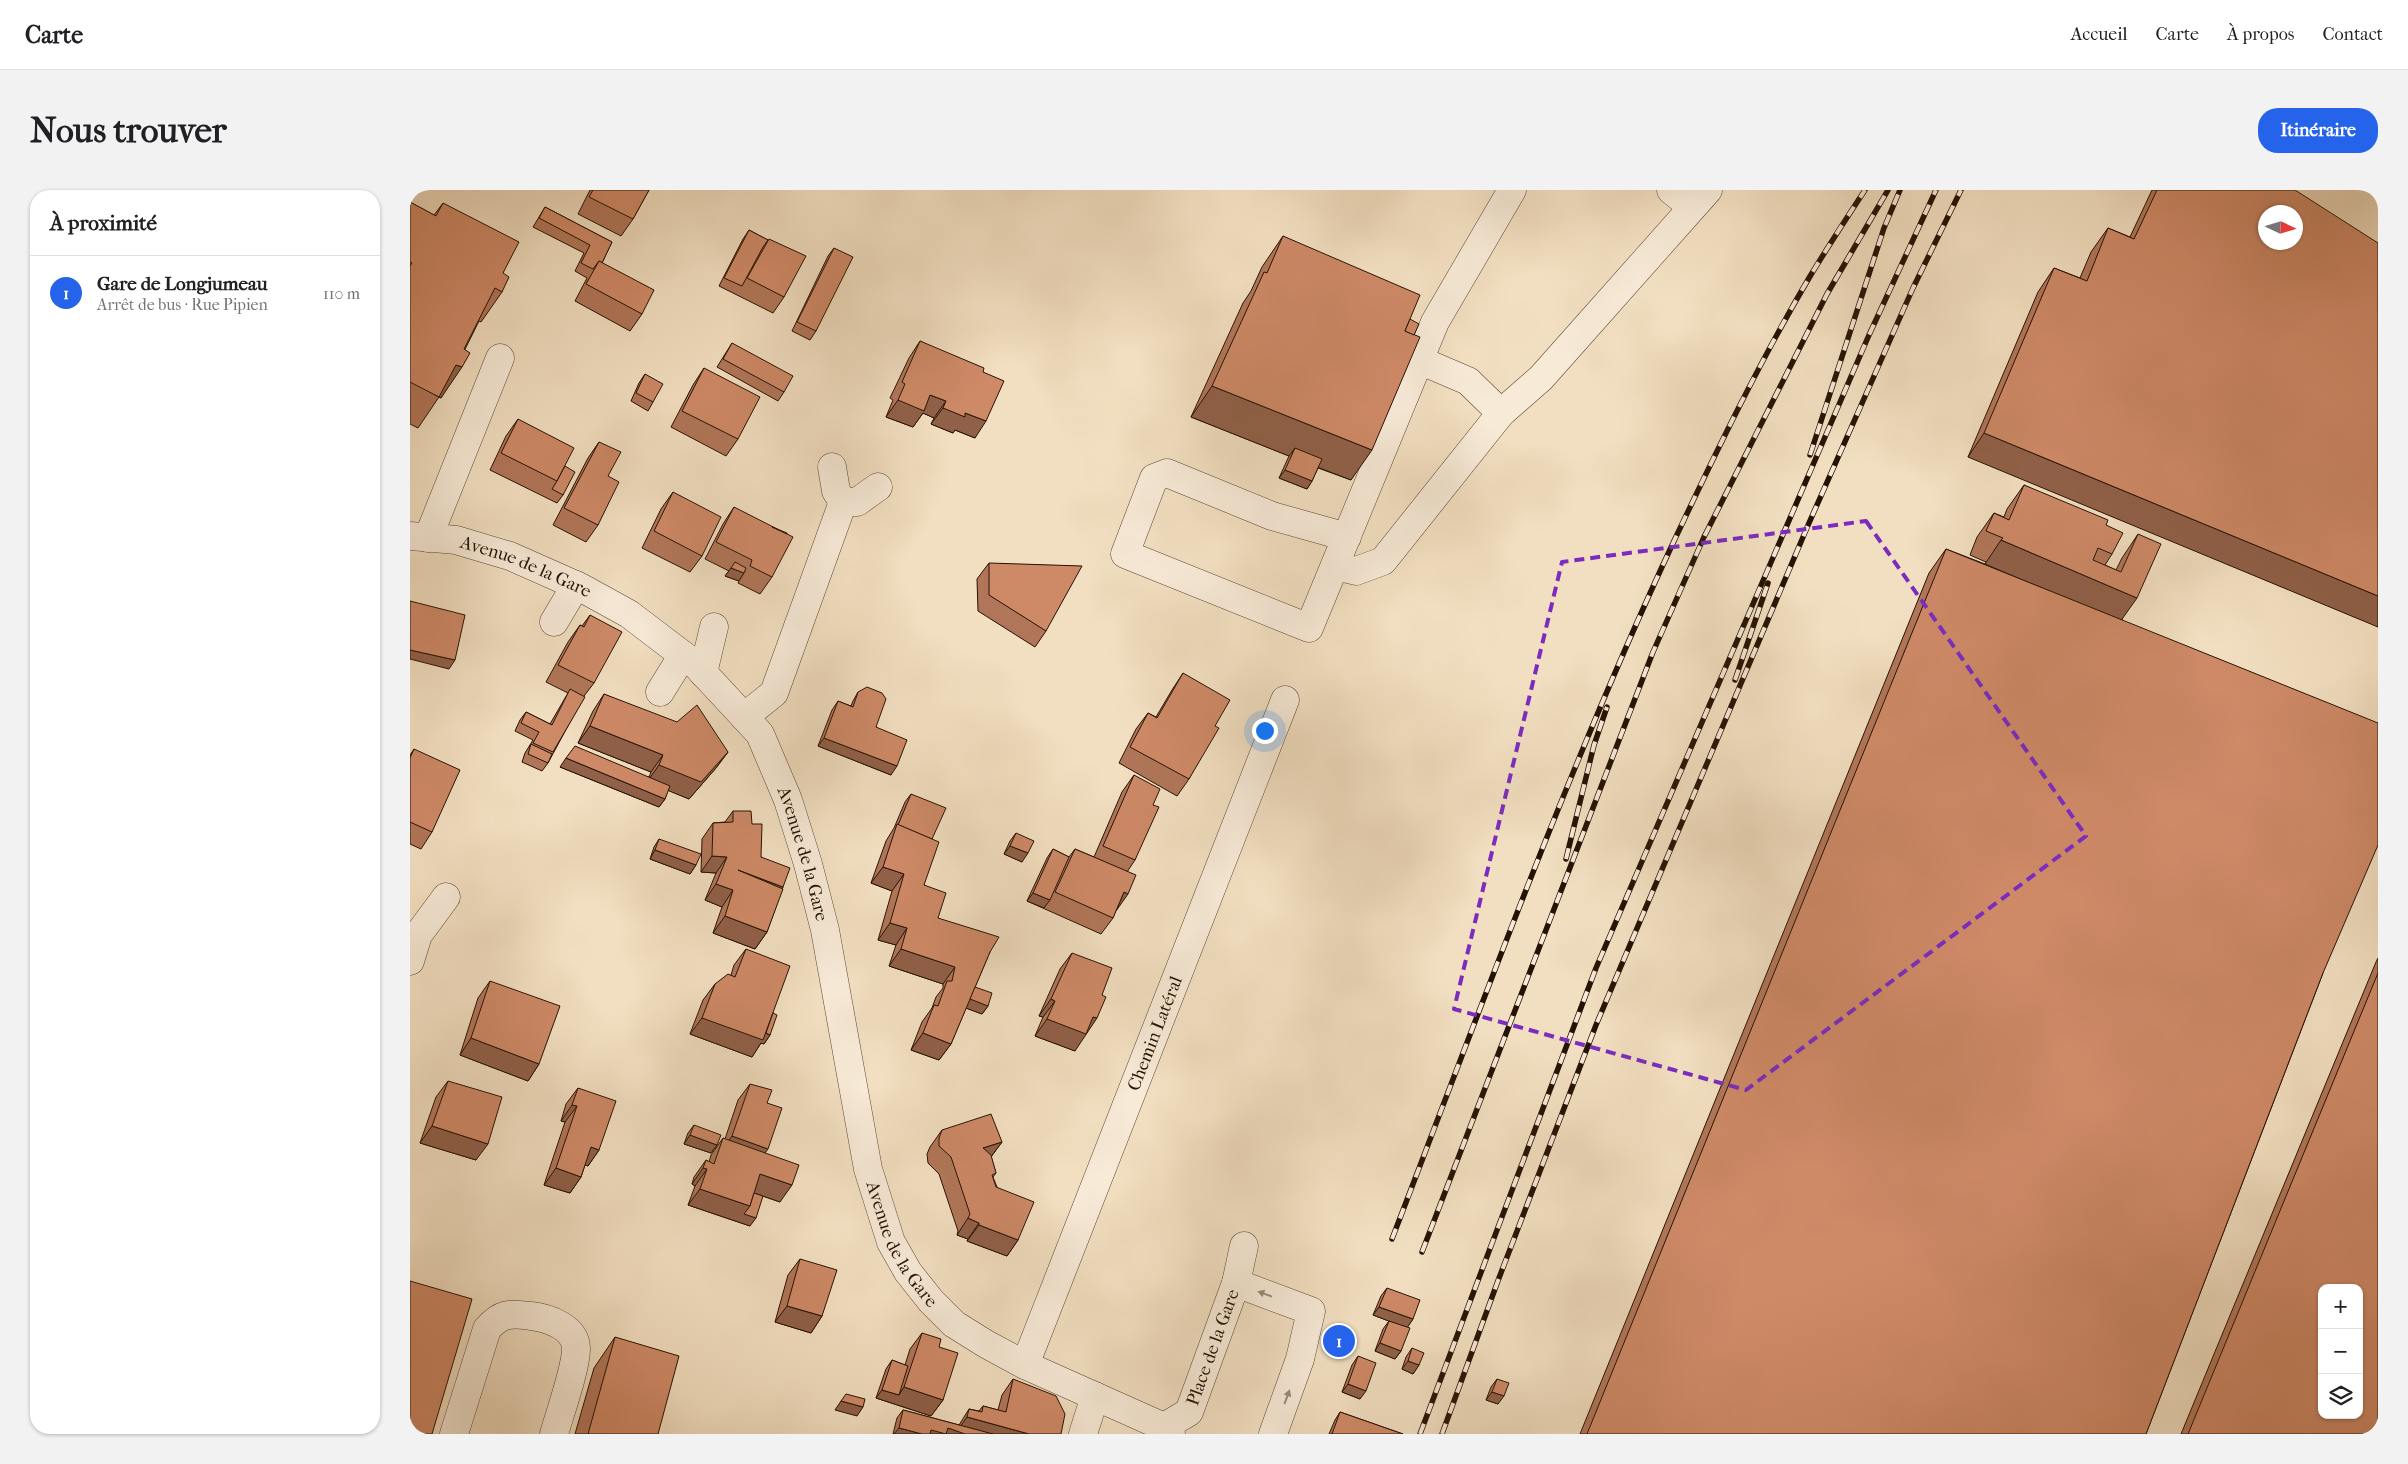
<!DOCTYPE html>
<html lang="fr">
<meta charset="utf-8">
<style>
body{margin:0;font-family:"IM FELL French Canon",serif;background:#f2f2f2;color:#202124}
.controls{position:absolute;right:15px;bottom:15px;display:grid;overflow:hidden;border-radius:10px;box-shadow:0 1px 4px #0004}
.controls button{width:45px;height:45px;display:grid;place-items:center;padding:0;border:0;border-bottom:1px solid #e0e0e0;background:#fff;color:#202124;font:25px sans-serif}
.compass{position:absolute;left:1848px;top:15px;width:45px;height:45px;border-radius:50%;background:#fff;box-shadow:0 1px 4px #0004;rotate:94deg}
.you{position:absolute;left:854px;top:540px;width:18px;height:18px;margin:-12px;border:4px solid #fff;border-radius:50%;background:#1a73e8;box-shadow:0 0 0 8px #1a73e833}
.badge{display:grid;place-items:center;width:32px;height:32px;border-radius:50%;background:#2563eb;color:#fff;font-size:16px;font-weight:700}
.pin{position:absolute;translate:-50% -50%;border:2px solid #fff;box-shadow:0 1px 5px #0006}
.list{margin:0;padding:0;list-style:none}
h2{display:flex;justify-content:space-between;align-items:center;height:65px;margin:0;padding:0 20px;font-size:21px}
h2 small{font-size:16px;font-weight:400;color:#757577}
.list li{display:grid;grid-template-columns:32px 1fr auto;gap:15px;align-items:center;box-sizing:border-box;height:75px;padding:0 20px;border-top:1px solid #e0e0e0}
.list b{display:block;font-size:19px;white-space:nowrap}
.list p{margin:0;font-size:16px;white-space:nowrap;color:#757577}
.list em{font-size:16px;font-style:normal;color:#757577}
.icon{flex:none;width:28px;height:28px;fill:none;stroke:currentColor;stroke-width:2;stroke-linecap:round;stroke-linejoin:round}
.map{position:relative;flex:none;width:1968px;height:1244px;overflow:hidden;border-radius:20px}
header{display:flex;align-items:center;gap:30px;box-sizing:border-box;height:70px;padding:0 25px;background:#fff;border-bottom:1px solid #e0e0e0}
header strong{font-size:24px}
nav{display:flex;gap:28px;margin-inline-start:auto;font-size:18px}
.intro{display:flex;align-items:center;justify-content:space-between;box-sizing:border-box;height:120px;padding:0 30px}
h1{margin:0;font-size:35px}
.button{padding:12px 22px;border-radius:20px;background:#2563eb;color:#fff;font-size:18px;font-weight:700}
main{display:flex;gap:30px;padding:0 30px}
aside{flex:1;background:#fff;border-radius:20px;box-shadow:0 1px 4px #0004}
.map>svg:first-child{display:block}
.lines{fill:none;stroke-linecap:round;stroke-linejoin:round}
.minor-casing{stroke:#594532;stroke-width:29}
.minor{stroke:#f7ead7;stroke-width:28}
.rail-casing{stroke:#261203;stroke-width:5.5}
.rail{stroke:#f7ead7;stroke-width:4;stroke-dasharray:11;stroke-linecap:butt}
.wall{fill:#b17659;stroke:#261203}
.shaded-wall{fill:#906048;stroke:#261203}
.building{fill:#ce8967;stroke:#261203;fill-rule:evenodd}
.oneway{fill:#998978}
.marked{fill:none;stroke:#7b2cbf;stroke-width:4;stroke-dasharray:10 6;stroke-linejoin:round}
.labels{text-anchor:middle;stroke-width:5;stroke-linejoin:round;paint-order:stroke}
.street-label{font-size:18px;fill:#261203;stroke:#f7ead7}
</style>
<header>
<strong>Carte</strong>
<nav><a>Accueil</a><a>Carte</a><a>À propos</a><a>Contact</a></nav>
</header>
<div class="intro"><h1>Nous trouver</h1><a class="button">Itinéraire</a></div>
<main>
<aside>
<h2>À proximité<small></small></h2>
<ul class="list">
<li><span class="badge">1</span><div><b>Gare de Longjumeau</b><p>Arrêt de bus · Rue Pipien</p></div><em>110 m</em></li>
</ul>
</aside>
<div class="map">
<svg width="1968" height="1244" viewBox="0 0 1968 1244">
<rect width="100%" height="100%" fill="#f2dfc1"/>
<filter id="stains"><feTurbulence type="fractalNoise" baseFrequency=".004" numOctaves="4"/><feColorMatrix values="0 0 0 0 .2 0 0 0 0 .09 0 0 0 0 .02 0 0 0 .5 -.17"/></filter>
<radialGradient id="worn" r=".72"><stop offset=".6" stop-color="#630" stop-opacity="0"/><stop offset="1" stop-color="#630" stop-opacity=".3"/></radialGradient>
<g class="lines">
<g class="minor-casing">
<g id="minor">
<polyline points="1261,0 1282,17"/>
<polyline points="1091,223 1131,188 1298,0"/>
<polyline points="422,277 426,301 433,312 447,312 468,297"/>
<path id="s1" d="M0,346L46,350L100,366L170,397L219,424L286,475L350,544L378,610L398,674L415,740L458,979L481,1052L498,1082L521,1111L544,1134L576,1154L615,1175L754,1237L761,1244"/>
<polyline points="937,347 862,326 757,283 744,288 715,364 899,438 1025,132 1102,0"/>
<polyline points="18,348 90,168"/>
<polyline points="925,376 946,381 973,371 1091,223 1058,191 1009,170"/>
<polyline points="144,432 166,395"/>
<polyline points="293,483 304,437"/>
<polyline points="250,502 273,465"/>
<polyline points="334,527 364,503 433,312"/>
<polyline points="0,771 8,745 36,707"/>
<polyline points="826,1093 834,1056"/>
<path id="s2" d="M615,1175L875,510"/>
<path id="s3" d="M754,1237L779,1222L826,1093L901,1121L890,1169L863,1244"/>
<path d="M44,1244L77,1139C91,1123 100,1123 121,1126C138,1128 166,1137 166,1159C166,1178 150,1223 144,1244"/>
<polyline points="673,1244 685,1206"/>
</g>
</g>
<use href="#minor" class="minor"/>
<g class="rail-casing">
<g id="rail">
<polyline points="1400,265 1474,38 1490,0"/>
<polyline points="1325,490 1358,393"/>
<polyline points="1156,669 1184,555 1197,517"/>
<path d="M982,1049C1072,815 1158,578 1264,351C1306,262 1349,173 1399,88C1417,58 1436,29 1455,0"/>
<polyline points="1012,1062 1243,462 1294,347 1417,104 1478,0"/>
<polyline points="1010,1244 1186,778 1459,145 1526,0"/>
<polyline points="1032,1244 1089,1088 1186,835 1399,333 1503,98 1551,0"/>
</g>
</g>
<use href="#rail" class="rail"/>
</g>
<g class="wall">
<polygon points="180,0 239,0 223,29 211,46 168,24"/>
<polygon points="1742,0 1885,0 1558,267 1628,102 1644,78 1670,88 1681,62 1698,38 1720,47"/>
<polygon points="0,12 24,25 33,13 93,83 92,102 71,132 69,131 31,208 29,207 8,238 0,234"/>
<polygon points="135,17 202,52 192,73 232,124 220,141 165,111 177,88 165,81 174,63 123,37"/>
<polygon points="339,40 358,50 374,107 363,123 309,96 333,49"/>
<polygon points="873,46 1000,129 941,290 908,278 902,291 897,299 869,288 879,266 781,227 833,113 841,101 852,77"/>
<polygon points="424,58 406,141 400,150 382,141 418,66"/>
<polygon points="510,151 573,182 565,248 545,240 543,243 521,234 524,228 513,223 503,237 476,227 483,210 480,208 499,168"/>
<polygon points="322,153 374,202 368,211 307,177"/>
<polygon points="294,178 328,249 316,266 261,237 283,195"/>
<polygon points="235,184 243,212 238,221 221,211 229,193"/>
<polygon points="108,229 155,276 153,305 147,313 80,280 96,246"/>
<polygon points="189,252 198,286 188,335 176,352 143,335 178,268"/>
<polygon points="1614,295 1696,335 1702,364 1695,375 1706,380 1712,368 1728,344 1712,430 1913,783 1736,1244 1170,1244 1519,383 1536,359 1575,374 1576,372 1560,365 1567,347 1584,323 1594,327 1597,319"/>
<polygon points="263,302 292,366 280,382 232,358 251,319"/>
<polygon points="324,317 362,387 350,404 328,393 329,391 315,386 319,381 295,369 313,334"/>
<polygon points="579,373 636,441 625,457 568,421 567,389"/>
<polygon points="180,425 184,493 174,506 138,573 132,581 112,572 115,563 123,550 105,541 110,530 116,522 140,534 158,503 136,492 158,452 170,435 172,436"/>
<polygon points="773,483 805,536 779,589 767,606 709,573 726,539 738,523 746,527 762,500"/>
<polygon points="448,502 466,537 481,585 408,556 422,520 428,511 441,516 443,511"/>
<polygon points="194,504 318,562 306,578 279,609 258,600 255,609 249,617 150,577 239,587 241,582 168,553 183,521"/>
<polygon points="4,559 22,642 11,659 0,654 0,565"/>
<polygon points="724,585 743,615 725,670 717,682 706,720 703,728 691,744 617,711 637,668 643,659 659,667 665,659 684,667 712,602"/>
<polygon points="501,604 522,649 514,695 528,728 580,762 565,797 578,816 572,824 556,818 541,854 529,870 501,860 512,832 522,818 526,807 533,798 533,794 479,776 486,755 468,750 482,701 461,693 476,651 484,638 495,612"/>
<polygon points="323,621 342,634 351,667 373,697 357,742 345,759 303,743 312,717 295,710 306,683 291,682 292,649 303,633 315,632"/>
<polygon points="606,643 612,672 594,664 600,651"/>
<polygon points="249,649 286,675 280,684 240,669 244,657"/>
<polygon points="336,759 363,823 360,845 354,854 351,853 342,867 280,844 293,810 305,794 321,785 324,775"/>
<polygon points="662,763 665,861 625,846 633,827 629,826 650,779"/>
<polygon points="1968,768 1968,1244 1771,1244 1966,772"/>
<polygon points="80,791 129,874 118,891 50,865 68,808"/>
<polygon points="38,891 66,970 10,953 26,907"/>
<polygon points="340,894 357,913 355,963 370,1012 350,1005 340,1036 278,1015 285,996 282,994 284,987 296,970 299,972 301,965 313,948 315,949 328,910"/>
<polygon points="168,898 189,960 178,976 175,975 171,987 160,1003 134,995 155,932 151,931 156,914"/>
<polygon points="284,935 307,955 301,963 274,954 278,943"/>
<polygon points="532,940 592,952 581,967 586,983 583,987 608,1050 597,1066 557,1051 558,1049 547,1045 548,1041 529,984 518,973 517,964 520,957"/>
<polygon points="390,1069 412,1126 401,1143 365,1132 378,1085"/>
<polygon points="977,1098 1003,1129 997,1137 991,1161 985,1169 965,1161 973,1139 979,1131 963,1125 971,1106"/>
<polygon points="512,1143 529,1157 533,1210 521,1226 466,1208 476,1179 482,1170 495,1175 500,1159"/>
<polygon points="205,1147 248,1244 165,1244 184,1178"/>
<polygon points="1002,1158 1009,1175 1003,1184 992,1179 996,1167"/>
<polygon points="948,1166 950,1209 932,1202 942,1175"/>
<polygon points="603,1189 651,1244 483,1244 487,1228 493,1220 549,1235 559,1219 569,1221 573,1216 588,1220 592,1205"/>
<polygon points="1087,1189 1088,1214 1076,1210 1081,1197"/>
<polygon points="930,1222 993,1244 919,1244 925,1230"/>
</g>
<g class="shaded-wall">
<polygon points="46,175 52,177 31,208 25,205"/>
<polygon points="802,196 962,260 941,290 881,267 885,258 879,266 781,227"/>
<polygon points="520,205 536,211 524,228 513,223 503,237 476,227 488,210"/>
<polygon points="533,218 555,223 576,231 565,248 545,240 543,243 521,234"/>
<polygon points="1574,243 1968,406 1968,437 1558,267"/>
<polygon points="875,280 902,291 897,299 869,288"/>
<polygon points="1591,350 1727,408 1710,432 1575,374"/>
<polygon points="321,378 334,383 329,391 315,386"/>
<polygon points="0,460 45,470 39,479 0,469"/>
<polygon points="180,536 253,565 241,582 168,553"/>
<polygon points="414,548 487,576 481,585 408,556"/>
<polygon points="318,562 306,578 279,609 237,592 249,575"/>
<polygon points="156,568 255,609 249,617 150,577"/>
<polygon points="600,656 618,663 612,672 594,664"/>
<polygon points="245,660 286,675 280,684 240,669"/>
<polygon points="302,666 317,667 306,683 291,682"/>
<polygon points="473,677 494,684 482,701 461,693"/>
<polygon points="328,680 373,697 362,713"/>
<polygon points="306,694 323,700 312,717 295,710"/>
<polygon points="714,702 718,704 706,721"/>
<polygon points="623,703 640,710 634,718 617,711"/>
<polygon points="315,726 357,742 345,759 303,743"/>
<polygon points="480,733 497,738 486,755 468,750"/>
<polygon points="491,759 545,777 533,794 479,776"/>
<polygon points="559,808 578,816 572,824 553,817"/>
<polygon points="641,809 645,811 633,827 629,826"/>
<polygon points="683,827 687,828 665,861 625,846 637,829"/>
<polygon points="292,828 353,842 360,845 354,854 351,853 342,867 280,844"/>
<polygon points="513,843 541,854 529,870 501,860"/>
<polygon points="61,848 129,874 118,891 50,865"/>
<polygon points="162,915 167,916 155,932 151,931"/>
<polygon points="22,936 78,954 66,970 10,953"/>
<polygon points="280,945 307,955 301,963 274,954"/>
<polygon points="322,946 358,959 346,975 310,963"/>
<polygon points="592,952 580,968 573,958"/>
<polygon points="181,957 189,960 178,976 169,973"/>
<polygon points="146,978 171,987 160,1003 134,995"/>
<polygon points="293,978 297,979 285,996 282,994"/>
<polygon points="350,984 382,995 370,1012 338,1001"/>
<polygon points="290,999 340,1016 346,1028 340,1036 278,1015"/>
<polygon points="558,1028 569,1033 558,1049 547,1045"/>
<polygon points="569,1035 608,1050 597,1066 557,1051"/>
<polygon points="377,1116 412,1126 401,1143 365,1132"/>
<polygon points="969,1117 1003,1129 997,1138 963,1125"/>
<polygon points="970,1153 991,1161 985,1169 965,1161"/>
<polygon points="998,1171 1009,1175 1003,1184 992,1179"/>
<polygon points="938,1194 956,1201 950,1209 932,1202"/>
<polygon points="494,1197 533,1210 521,1226 466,1208 472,1200 489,1205"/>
<polygon points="1082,1202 1094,1206 1088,1214 1076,1210"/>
<polygon points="431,1211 453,1217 447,1226 425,1220"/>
<polygon points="557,1227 619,1244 518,1244 521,1240 538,1238 547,1241"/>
<polygon points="489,1238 512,1244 484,1244"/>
</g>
<g class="building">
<polygon points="183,0 239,0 223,29 179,7"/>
<path d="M1747,0H1885L1968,53V406L1574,243L1644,78L1677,91L1698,38L1724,49ZM1856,22H1886V52H1856Z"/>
<polygon points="0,12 26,26 33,13 109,52 93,83 99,87 92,102 85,98 54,159 60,163 52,177 46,175 29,207 0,192 0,76 2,73 0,72"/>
<polygon points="135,17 202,52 192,73 189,71 183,79 171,73 180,55 129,28"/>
<polygon points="339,40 358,50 353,57 332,96 314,88"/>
<polygon points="873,46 1010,105 995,141 1010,147 962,260 802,196 854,82 857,83"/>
<polygon points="359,49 396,66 374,107 337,88"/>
<polygon points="424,58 443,67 406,141 387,132"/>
<polygon points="189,71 244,100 232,124 176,94"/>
<polygon points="1000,129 1009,134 1004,145 995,141"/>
<polygon points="510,151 574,178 573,182 594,191 576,231 555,223 555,227 533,218 536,211 520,205 514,221 488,210 495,194 492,192"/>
<polygon points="322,153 383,186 374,202 313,169"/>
<polygon points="294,178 350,207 328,249 272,221"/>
<polygon points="235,184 253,194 243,212 226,203"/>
<polygon points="108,229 164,258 147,291 91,263"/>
<polygon points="189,252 211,262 198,286 209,292 188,335 154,318"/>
<polygon points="885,258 912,269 902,291 875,280"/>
<polygon points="155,276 165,282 153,305 142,299 147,291"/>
<polygon points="1614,295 1698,330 1696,335 1713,343 1702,364 1688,358 1683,370 1711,382 1728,344 1751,354 1727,408 1591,350 1593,348 1576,341 1584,323 1599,330"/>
<polygon points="263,302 311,327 292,366 244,341"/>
<polygon points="324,317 383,347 362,387 340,376 342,370 306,352"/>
<polygon points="362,337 377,343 377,344"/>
<polygon points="1536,359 1968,533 1968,655 1913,783 1736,1244 1177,1244"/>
<polygon points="325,372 336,378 334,383 321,378"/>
<polygon points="579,373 672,376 636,441 579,405"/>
<polygon points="0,411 55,425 45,470 0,460"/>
<polygon points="180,425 212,442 184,493 148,475 170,435 174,437"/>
<polygon points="773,483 820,510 805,536 809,538 779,589 720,557 738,523 747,528"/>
<polygon points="457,497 472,503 476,509 466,537 497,550 487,576 414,548 428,511 443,517 448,502"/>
<polygon points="160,499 175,507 143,562 123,553 129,542 111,533 116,522 142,535"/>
<polygon points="194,504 267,532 287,515 318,562 291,592 249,575 253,565 180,536"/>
<polygon points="121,554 142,564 138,573 118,564"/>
<polygon points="165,556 260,596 255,609 156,568"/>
<polygon points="4,559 50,580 22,642 0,632 0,568"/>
<polygon points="724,585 750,599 743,615 749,617 725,670 693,656"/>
<polygon points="501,604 536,618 522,649 488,635"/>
<polygon points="323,621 341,621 342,634 352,634 351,667 380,678 373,697 328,680 373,699 357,742 315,726 323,700 306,694 317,667 302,666 303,633 323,632"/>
<polygon points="487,634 529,652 514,695 536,703 528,728 589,747 580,762 541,854 513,843 524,815 528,816 537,791 542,791 545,777 491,759 497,738 480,733 494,684 473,677"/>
<polygon points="606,643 624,651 618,663 600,656"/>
<polygon points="249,649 291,664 286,675 245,660"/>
<polygon points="643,659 659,667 640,710 623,703"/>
<polygon points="665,659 726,685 718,704 714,702 703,728 645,702"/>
<polygon points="336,759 380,776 353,850 292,828 305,794 318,784 325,787"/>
<polygon points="662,763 702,778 692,805 696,807 687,828 683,827 676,844 637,829 645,811 641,809"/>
<path d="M1968,783V1244H1778ZM1912,1098H1949V1225H1912Z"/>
<polygon points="80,791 150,816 129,874 61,848"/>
<polygon points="565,797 582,803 578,816 560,809"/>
<polygon points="363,823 367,825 360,845 356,843"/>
<polygon points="38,891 92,907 78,954 22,936"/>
<polygon points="340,894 362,900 357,913 372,918 358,959 322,946"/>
<polygon points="168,898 206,911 189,960 181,957 171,987 146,978 167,916 162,915"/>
<polygon points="581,924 592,952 573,958 581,965 586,983 582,985 586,997 624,1012 608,1050 569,1035 569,1033 558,1028 560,1024 541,967 529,956 529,948 532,940"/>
<polygon points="284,935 311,945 307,955 280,945"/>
<polygon points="313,948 389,975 382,995 350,984 340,1016 290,999 297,979 293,978 296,970 304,974"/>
<polygon points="344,1003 353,1006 346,1028 334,1024 340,1016"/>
<polygon points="390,1069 427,1080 412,1126 377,1116"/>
<polygon points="0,1091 62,1109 22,1244 0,1244"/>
<polygon points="977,1098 1010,1110 1003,1129 969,1117"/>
<polygon points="979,1131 1000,1138 991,1161 970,1153"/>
<polygon points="512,1143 531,1149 529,1157 548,1163 533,1210 494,1197"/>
<polygon points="205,1147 269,1166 248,1244 178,1244"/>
<polygon points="1002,1158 1014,1163 1009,1175 998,1171"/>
<polygon points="948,1166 966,1173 956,1201 938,1194"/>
<polygon points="482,1170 498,1176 489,1205 472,1200"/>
<polygon points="603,1189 646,1206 655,1224 651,1244 619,1244 557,1227 559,1219 572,1222 573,1216 596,1222"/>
<polygon points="1087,1189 1099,1193 1094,1206 1082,1202"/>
<polygon points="436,1204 455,1209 453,1217 431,1211"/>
<polygon points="493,1220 583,1244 555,1244 538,1238 536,1244 521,1240 520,1244 512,1244 489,1238"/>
<polygon points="930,1222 993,1244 922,1244"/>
</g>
<defs><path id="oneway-solid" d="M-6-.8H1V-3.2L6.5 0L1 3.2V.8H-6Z" transform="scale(1.25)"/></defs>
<g class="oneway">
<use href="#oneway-solid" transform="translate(855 1104) rotate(-160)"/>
<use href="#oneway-solid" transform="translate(877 1207) rotate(-70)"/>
</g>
<path class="marked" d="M1456,331L1676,646L1336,900L1044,819L1152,372Z"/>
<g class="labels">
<g class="street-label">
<text dy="6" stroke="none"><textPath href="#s1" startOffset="121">Avenue de la Gare</textPath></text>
<text dy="6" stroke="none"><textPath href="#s1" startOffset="541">Avenue de la Gare</textPath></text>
<text dy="6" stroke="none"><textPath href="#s2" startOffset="356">Chemin Latéral</textPath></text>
<text dy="6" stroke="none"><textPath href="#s1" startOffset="946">Avenue de la Gare</textPath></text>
<text dy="6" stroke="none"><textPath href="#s3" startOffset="98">Place de la Gare</textPath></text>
</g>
</g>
<rect width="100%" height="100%" filter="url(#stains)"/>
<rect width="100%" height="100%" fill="url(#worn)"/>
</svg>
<div class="controls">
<button>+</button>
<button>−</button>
<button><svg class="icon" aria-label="layers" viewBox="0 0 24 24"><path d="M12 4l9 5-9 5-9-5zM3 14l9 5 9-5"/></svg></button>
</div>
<svg class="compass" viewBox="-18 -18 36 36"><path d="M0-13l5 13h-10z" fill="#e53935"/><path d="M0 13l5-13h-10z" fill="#757577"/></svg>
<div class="you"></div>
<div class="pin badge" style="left:929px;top:1151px">1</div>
</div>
</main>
